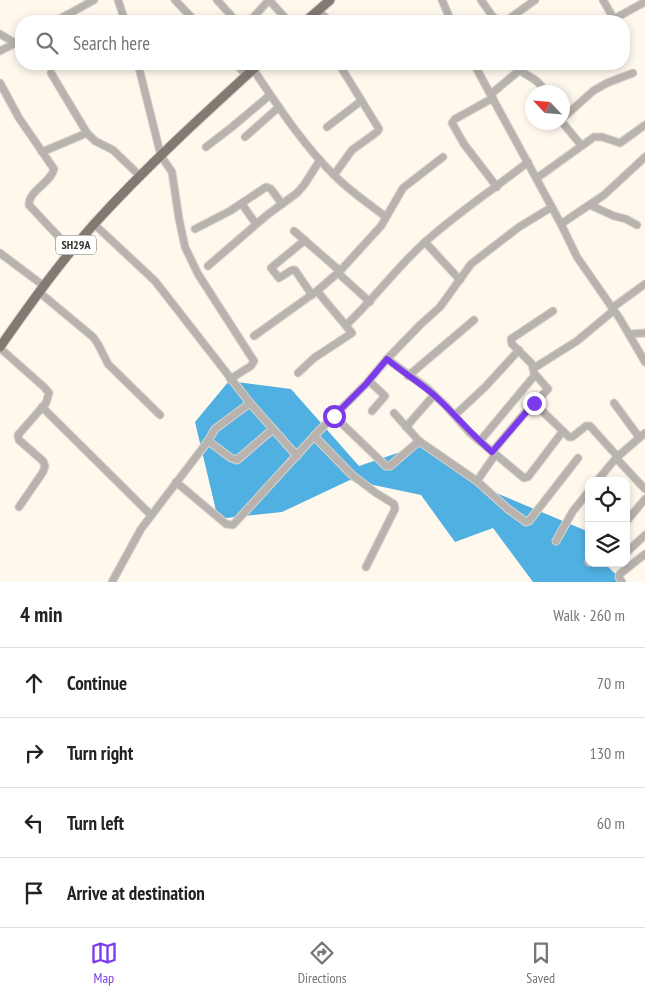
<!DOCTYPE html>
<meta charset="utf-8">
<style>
body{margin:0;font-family:"PT Sans Narrow",sans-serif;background:#f6f6f6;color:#222}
.controls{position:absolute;right:15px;bottom:15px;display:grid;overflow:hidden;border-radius:10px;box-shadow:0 2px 8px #0003}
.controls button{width:45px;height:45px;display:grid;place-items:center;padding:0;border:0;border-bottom:1px solid #e0e0e0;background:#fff;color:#222;font:25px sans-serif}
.compass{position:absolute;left:525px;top:85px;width:45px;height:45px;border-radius:50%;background:#fff;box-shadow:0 2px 8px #0003;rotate:296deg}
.stop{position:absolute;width:15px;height:15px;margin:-11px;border:4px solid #7c3aed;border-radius:50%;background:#fff}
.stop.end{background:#7c3aed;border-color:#fff;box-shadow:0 1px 5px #0008}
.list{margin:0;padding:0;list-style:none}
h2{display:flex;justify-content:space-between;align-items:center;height:65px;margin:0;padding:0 20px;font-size:21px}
h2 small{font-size:16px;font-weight:400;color:#767676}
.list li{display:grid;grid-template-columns:32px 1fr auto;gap:15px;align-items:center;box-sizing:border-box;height:70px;padding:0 20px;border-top:1px solid #e0e0e0}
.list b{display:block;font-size:19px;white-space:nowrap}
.list em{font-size:16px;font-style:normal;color:#767676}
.icon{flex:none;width:28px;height:28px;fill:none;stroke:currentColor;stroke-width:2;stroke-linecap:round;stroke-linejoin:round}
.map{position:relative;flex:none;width:645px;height:582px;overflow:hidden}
.search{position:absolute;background:#fff;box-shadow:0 2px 8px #0003;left:15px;right:15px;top:15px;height:55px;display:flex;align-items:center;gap:12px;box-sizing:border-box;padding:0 18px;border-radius:20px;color:#767676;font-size:19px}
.sheet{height:345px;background:#fff}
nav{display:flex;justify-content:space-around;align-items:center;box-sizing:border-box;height:70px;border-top:1px solid #e0e0e0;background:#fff;font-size:14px;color:#767676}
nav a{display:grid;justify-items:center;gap:2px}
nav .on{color:#7c3aed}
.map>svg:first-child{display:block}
.water{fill:#51b0e2}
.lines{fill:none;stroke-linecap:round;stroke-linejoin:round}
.minor-casing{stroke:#dad4ca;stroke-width:9}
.major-casing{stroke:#dad4ca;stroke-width:11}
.minor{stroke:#b9b3af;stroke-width:7}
.major{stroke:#837972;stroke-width:9}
.route{stroke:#7c3aed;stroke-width:6}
.labels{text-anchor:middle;stroke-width:5;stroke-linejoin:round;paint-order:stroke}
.shield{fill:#fff;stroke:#72706c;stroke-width:1}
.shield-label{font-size:12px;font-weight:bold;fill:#35322d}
</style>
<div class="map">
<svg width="645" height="582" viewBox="0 0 645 582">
<rect width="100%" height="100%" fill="#fef8ed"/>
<polygon class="water" points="229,381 291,389 359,466 424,444 482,487 589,532 589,563 607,563 607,566 624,582 533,582 493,528 455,542 421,495 350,480 282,512 218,519 195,422"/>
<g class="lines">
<g class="minor-casing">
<g id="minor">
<polyline points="118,0 125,21"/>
<polyline points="175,0 195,21"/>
<polyline points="217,0 236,21"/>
<polyline points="442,0 451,21"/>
<polyline points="481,0 493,17 502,21"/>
<polyline points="603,0 614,19"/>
<polyline points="318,11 330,21"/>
<polyline points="56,21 94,0"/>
<polyline points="250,21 269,0 288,21"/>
<polyline points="506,21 535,0"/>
<polyline points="610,21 645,2"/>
<polyline points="0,34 15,43"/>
<polyline points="0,51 21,40"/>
<polyline points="138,64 161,156 172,172 179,219 185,247 198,274 254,361 251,366 230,379"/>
<polyline points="236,64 247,76"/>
<polyline points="474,64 561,224 577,257 620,319 645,362"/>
<path d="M253,69C278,106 303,145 335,176C351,192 369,204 386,217"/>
<path d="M520,70C531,79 539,79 545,92"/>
<polyline points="51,73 87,133 95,141 113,150 140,176"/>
<path d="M0,83L19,118L54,169C51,183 28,191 29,205L72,251"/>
<polyline points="491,94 527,64"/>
<polyline points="493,98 455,119 452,123 464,144 497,187"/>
<polyline points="562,119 593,91 607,83 633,73"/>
<polyline points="562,122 581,145"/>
<polyline points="327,127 361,101"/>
<polyline points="245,137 279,107"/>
<polyline points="206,147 232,127 270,95"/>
<polyline points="42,152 87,133"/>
<polyline points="334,175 352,150 377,132 379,129 339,64"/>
<polyline points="537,178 594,137 602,137 620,143 645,125"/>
<polyline points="242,204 256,224"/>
<polyline points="590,205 614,216 626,219 637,225"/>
<polyline points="94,224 155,281 250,403 297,456"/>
<polyline points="561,224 604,195 645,157"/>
<polyline points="195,229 230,211 266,187 271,189 282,204"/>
<polyline points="294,231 340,271"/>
<polyline points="305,240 271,268 279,278 292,270 295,270 312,295"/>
<polyline points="425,242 460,280"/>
<polyline points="0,253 44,286"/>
<polyline points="208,266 267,215 297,193 304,185 320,160"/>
<polyline points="338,273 370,302"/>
<polyline points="39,292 93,337 98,344 108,364 160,415"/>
<polyline points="612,308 645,284"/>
<path d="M346,325C374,299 396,268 425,242C457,213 494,189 528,162"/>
<polyline points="629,334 645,333"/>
<polyline points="254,336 317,291 340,271 381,226 403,188 443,157"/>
<polyline points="0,348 44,387 49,393 46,403 18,435 19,440 43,461 45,466 43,472 19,507"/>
<polyline points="387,359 427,388 446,406 470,433 524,478 528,477 563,431"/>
<polyline points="534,368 577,341 613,311"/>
<polyline points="298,373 314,358 352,333 317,291"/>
<polyline points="408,376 474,320"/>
<polyline points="369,381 385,396 372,411"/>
<polyline points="534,403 569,437 572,437 586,426 590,426 618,457"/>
<polyline points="614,403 639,437"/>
<polyline points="42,407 151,515"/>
<polyline points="394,413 419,441 477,481 508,509 526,522 529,521 578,458"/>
<polyline points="455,415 485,387 519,350"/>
<polyline points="334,416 386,466 390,466 419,441"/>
<polyline points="406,427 434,395"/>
<polyline points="314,436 352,475 376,493 394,504 395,509 366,567"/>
<polyline points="208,441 231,458 237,460 272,430"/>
<polyline points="480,441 535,375"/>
<polyline points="492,452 523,415 548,389 534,373 532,364 512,344 511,339 553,311"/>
<polyline points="616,458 645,489"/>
<polyline points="477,481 495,455"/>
<polyline points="597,481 616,458 645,433"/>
<polyline points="176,482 226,524 233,525 318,432 366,384 387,359 421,324 440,307 471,264 519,227 552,207"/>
<polyline points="626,522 645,499"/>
<polyline points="556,541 573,511 589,491"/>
<polyline points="626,553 645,535"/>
<polyline points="589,562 589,561"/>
<polyline points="112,582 141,529 208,441 215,429 250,403"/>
<polyline points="622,582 619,577 620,574 645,554"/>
</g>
</g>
<g class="major-casing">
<g id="major">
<polyline points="306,21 330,0"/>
<path d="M0,347C30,304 60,262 95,223C146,167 203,115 259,64"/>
</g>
</g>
<use href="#minor" class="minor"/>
<use href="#major" class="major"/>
</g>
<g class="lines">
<path class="route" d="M334,416L366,384L387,359C402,372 419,382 434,395C454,413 471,434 492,452L534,403"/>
</g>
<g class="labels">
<rect class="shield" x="56" y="235.5" width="40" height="19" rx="4"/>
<g class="shield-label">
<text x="76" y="249">SH29A</text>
</g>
</g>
</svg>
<div class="controls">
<button><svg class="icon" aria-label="locate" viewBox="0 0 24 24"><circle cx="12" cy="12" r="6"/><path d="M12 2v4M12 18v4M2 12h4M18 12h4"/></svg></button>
<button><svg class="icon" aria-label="layers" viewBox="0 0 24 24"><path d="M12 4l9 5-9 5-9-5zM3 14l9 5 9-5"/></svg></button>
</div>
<svg class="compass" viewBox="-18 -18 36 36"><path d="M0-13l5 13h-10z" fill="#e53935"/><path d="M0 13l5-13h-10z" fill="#767676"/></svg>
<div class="stop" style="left:334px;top:416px"></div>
<div class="stop end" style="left:534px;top:403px"></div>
<div class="search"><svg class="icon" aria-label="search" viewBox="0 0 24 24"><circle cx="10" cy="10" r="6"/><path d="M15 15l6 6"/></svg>Search here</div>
</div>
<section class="sheet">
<h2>4 min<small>Walk · 260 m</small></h2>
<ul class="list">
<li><svg class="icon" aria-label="ahead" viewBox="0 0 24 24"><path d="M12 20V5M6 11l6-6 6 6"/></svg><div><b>Continue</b></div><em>70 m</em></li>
<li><svg class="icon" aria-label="right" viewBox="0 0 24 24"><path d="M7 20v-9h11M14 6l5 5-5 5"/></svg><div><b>Turn right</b></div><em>130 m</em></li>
<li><svg class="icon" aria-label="left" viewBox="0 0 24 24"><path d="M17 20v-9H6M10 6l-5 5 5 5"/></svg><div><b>Turn left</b></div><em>60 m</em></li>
<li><svg class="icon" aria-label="arrive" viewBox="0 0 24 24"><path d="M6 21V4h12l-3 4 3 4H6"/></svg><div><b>Arrive at destination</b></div></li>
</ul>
</section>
<nav>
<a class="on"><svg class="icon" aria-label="map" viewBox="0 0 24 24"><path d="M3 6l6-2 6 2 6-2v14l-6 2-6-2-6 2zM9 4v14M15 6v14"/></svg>Map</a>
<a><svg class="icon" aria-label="directions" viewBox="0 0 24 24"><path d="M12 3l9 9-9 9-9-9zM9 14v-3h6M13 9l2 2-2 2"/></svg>Directions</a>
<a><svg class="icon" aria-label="saved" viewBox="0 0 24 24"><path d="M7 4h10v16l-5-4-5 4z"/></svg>Saved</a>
</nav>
